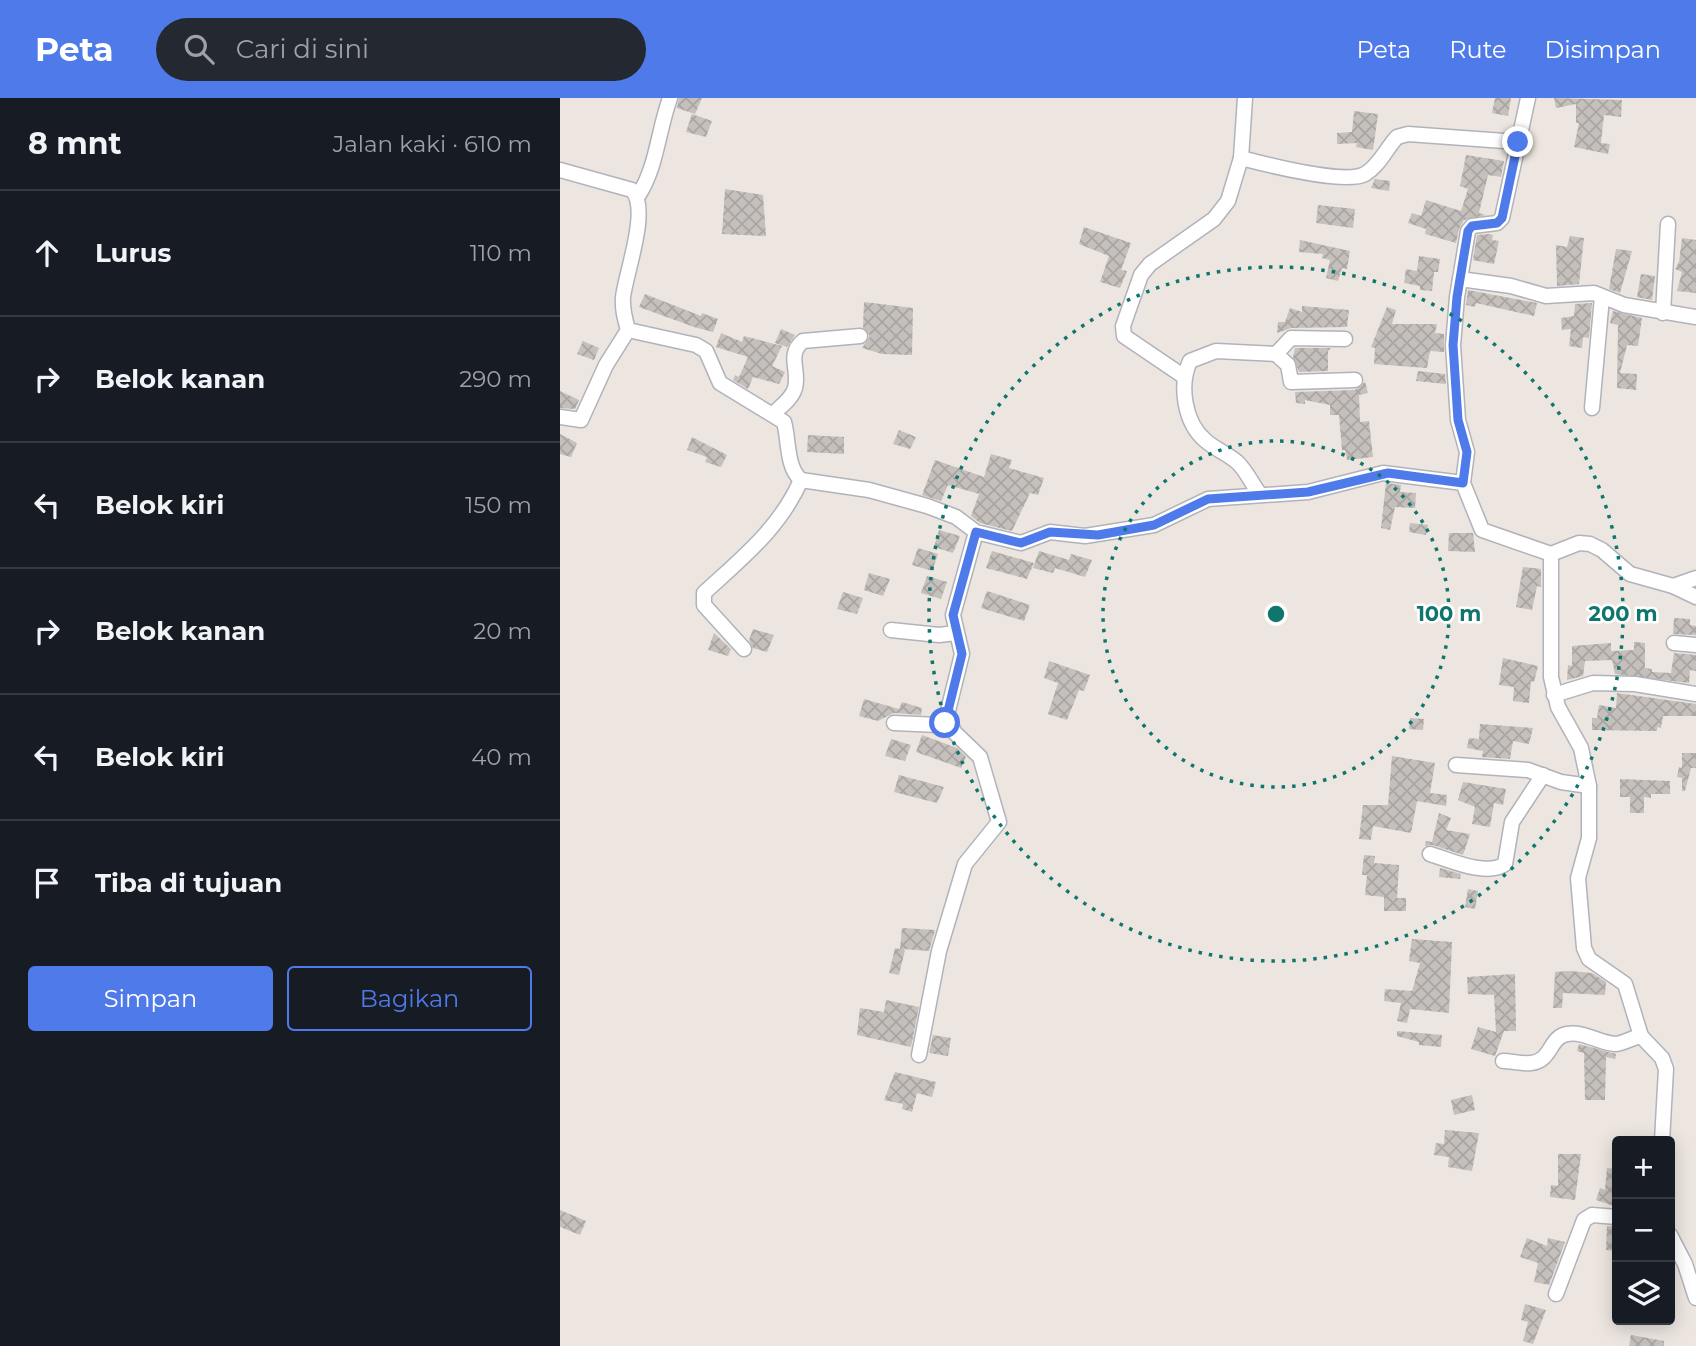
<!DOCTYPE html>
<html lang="id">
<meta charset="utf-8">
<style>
body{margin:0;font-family:Montserrat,sans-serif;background:#242831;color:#f1f3f6}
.controls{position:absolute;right:21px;bottom:21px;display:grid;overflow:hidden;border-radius:7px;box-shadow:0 4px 18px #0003}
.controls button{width:63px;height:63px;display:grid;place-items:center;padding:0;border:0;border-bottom:2px solid #363941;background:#171b24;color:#f1f3f6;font:35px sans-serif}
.stop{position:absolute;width:21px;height:21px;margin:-16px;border:5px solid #4f7aea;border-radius:50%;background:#fff}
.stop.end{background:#4f7aea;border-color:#fff;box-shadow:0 2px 7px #0008}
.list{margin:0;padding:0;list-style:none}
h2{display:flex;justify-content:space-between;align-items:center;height:91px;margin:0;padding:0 28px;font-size:30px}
h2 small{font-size:23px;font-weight:400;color:#9ea1a6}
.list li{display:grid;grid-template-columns:46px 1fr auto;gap:21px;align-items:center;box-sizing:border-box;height:126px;padding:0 28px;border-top:2px solid #363941}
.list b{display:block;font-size:26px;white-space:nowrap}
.list em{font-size:23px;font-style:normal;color:#9ea1a6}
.actions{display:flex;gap:14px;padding:21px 28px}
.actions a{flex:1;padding:16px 0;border:2px solid #4f7aea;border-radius:7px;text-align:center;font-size:24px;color:#4f7aea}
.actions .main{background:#4f7aea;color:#fff}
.icon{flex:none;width:38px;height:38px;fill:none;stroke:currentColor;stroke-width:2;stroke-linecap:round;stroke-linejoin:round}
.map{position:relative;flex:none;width:1136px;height:1248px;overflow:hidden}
header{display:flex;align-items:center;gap:42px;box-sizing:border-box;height:98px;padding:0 35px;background:#4f7aea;color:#fff}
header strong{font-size:33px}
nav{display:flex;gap:38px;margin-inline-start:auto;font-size:24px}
.search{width:490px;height:63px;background:#242831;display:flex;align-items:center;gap:18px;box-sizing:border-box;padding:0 24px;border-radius:38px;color:#9ea1a6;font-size:26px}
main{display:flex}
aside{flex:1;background:#171b24}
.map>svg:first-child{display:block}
.building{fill:url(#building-cross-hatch)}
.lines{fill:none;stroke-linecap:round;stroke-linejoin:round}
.minor-casing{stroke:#b0b3bb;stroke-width:17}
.minor{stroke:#fff;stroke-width:14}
.route{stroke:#4f7aea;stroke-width:9}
.ring{fill:none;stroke:#0f766e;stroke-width:3.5;stroke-dasharray:3.5 7}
.centre{fill:#0f766e;stroke:#fff;stroke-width:3.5}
.ring-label{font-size:21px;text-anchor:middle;font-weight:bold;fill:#0f766e;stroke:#fff;stroke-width:5;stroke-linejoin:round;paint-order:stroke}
</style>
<header>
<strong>Peta</strong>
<div class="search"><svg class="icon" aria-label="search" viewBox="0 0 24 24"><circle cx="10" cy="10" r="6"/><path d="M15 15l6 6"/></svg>Cari di sini</div>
<nav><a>Peta</a><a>Rute</a><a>Disimpan</a></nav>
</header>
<main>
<aside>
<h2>8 mnt<small>Jalan kaki · 610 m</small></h2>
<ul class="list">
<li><svg class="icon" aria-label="ahead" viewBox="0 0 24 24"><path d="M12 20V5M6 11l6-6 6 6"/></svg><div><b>Lurus</b></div><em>110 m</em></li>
<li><svg class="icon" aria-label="right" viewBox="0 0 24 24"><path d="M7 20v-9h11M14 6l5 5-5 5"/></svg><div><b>Belok kanan</b></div><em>290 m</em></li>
<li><svg class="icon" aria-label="left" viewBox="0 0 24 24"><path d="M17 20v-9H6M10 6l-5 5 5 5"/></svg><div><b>Belok kiri</b></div><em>150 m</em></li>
<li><svg class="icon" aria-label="right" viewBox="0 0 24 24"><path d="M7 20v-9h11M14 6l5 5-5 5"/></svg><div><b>Belok kanan</b></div><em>20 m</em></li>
<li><svg class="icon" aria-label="left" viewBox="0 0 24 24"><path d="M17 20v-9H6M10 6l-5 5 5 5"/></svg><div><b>Belok kiri</b></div><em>40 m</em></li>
<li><svg class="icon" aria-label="arrive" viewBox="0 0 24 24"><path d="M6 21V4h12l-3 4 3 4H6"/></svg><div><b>Tiba di tujuan</b></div></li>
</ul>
<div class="actions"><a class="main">Simpan</a><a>Bagikan</a></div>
</aside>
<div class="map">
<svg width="1136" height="1248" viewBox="0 0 1136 1248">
<defs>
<pattern id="building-cross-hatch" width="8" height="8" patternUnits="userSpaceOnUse" patternTransform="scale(1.75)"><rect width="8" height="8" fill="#c5c0bc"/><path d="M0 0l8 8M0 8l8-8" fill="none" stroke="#a9a5a2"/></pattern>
</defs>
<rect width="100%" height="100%" fill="#ede6e0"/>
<g class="building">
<polygon points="119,0 142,0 135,16 117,10"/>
<polygon points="935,0 951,0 948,18 932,15"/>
<polygon points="994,0 1062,2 1061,19 1044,17 1041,45 1050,46 1048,56 1014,49 1019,25 1016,25 1016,6 996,10"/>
<polygon points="794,13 818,16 813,52 796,49 797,45 777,46 777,35 792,34"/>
<polygon points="132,16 152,23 146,39 126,34"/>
<polygon points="906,57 944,63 941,79 928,77 919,115 926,117 904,122 899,131 896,145 865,136 866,131 848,125 852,115 861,118 866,102 901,113 908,91 900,88"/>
<polygon points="815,81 830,83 829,93 811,90"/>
<polygon points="165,91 203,97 206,138 162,136"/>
<polygon points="758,107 795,111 793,130 756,125"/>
<polygon points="524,129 571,145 561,172 567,173 560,190 540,184 549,158 519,146"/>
<polygon points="929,136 933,137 932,142 939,143 934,166 913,162 917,137"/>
<polygon points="1010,138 1024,140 1019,186 997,188 996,147 1007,149"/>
<polygon points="1122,140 1136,142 1136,195 1117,193 1122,174 1115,171 1119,164"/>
<polygon points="740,142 790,153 787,171 782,170 778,183 766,180 770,162 762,160 763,156 739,154"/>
<polygon points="1056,151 1072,153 1060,195 1049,191"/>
<polygon points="859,158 880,161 878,174 874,174 872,193 860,192 860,188 844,185 846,171 857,173"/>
<polygon points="1081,176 1095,178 1092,202 1077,199"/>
<polygon points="908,192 977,205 974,218 916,205 915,209 906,207"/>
<polygon points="85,196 141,218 142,215 158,221 153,234 134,229 79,209"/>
<polygon points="304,204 353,210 352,257 322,256 302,250 310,238 303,229"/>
<polygon points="1032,205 1029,240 1023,239 1022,250 1009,248 1011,231 1002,232 1001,220 1014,218 1015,206"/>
<polygon points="742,208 789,212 787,229 731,230 717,235 718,224 725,224 730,210 742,214"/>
<polygon points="827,209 836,212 832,226 877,226 875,235 884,236 884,254 870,253 867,270 814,266 815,250 811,249"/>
<polygon points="1053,213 1082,220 1078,248 1067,247 1060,275 1077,276 1076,292 1057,290 1058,227 1050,225"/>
<polygon points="221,231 235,237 227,249 215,245"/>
<polygon points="161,235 182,244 184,238 222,248 212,268 225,274 219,286 193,279 188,291 173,282 175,277 179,279 188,259 156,249"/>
<polygon points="23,243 39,250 34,262 17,256"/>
<polygon points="735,250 771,250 768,253 768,273 739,274 733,259"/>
<polygon points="858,273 885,276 886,286 856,283"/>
<polygon points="805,284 808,295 799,297 800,324 809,323 813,359 787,362 785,352 782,352 779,317 770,317 770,307 745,302 745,306 736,305 735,294 795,292"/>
<polygon points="0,293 19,302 15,311 0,310"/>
<polygon points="339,332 356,339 350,351 333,346"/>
<polygon points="0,336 17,345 11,359 0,356"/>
<polygon points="248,337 284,339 284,356 247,354"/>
<polygon points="132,339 167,357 161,369 145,364 147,359 127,352"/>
<polygon points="431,356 452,362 449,370 484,380 478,397 470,395 452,433 420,425 411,418 419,396 388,387 381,403 362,397 375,362 424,379"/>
<polygon points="826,385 841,387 840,394 856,395 855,410 835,409 830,432 821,430"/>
<polygon points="850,425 868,427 866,437 849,434"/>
<polygon points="379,432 400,438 393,455 374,449"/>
<polygon points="889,435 913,435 915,454 888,453"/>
<polygon points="358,450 378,456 372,473 352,467"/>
<polygon points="432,453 474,465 467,481 426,470"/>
<polygon points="479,453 509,462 511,456 532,462 525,479 495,470 493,475 473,470"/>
<polygon points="963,469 981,471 981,489 977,488 972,512 956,509"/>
<polygon points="309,475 330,481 323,498 304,492"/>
<polygon points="367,478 387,484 381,501 361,495"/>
<polygon points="427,493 470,507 464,523 421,510"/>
<polygon points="283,494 303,500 297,516 277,511"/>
<polygon points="1114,520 1130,521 1130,527 1136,528 1136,537 1113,536"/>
<polygon points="193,531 214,537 207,554 193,550 189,542"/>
<polygon points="154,535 171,551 168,558 148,552"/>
<polygon points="1074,544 1085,545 1085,570 1092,571 1092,574 1111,575 1114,555 1136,557 1136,573 1130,572 1129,585 1055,576 1052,562 1025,563 1023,578 1007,582 1008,567 1012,568 1012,548 1051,545 1051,553 1074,552"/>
<polygon points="943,560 978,568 974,584 971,583 969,605 953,603 954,589 939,587"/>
<polygon points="489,563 530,577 524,593 519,592 507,622 488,616 498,585 484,580"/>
<polygon points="1057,595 1136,606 1136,618 1103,618 1101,630 1097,629 1097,633 1032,632 1032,620 1037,620 1039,607 1056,610"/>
<polygon points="304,601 339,611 342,604 362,610 361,617 334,615 318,623 299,618"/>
<polygon points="850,620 864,621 863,632 849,631"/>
<polygon points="920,626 973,630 969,646 953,643 950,661 922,659 923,653 907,650 909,640 919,641"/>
<polygon points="362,637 397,650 406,659 401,670 356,654"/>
<polygon points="331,641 351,647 345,663 325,658"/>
<polygon points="1122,655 1136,655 1136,670 1131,670 1125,693 1122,693 1122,680 1117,679 1119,669 1122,670"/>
<polygon points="832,658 875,665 870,695 887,697 886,708 857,703 851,735 813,728 811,742 799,741 803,707 828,707"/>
<polygon points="339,677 384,689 377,705 334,694"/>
<polygon points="1060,681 1110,683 1110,696 1091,696 1091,700 1084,699 1084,715 1070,715 1070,699 1060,699"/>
<polygon points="903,684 946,691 943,707 934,705 930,729 912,726 915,709 898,702"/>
<polygon points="879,715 891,720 886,732 910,736 903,757 873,747 865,748 866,743 872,744"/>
<polygon points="804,757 815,758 814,765 839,767 837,800 846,800 846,813 824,813 824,799 805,797 807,777 802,777"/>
<polygon points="880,770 901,776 900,781 879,779"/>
<polygon points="908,791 918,793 915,811 905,809"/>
<polygon points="342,830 375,832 369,853 343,851 345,852 339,877 329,875 335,850 340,851"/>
<polygon points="852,841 892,844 889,915 850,911 847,925 837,923 841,905 824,903 825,891 852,893 860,865 849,863"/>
<polygon points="1010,873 1032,875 1046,884 1045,897 1003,895 1002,910 993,910 995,874"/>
<polygon points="955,876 956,933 944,933 935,958 911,951 918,929 936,934 934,897 908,896 907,879"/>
<polygon points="326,902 359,909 351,949 297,937 300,910 324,914"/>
<polygon points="837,933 882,937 881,949 859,947 859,944 837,938"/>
<polygon points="373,937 391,940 388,958 369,955"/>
<polygon points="1019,946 1056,956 1055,961 1046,959 1045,1002 1025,1002 1024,955 1017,953"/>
<polygon points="335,974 376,984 372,999 357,995 352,1014 342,1011 343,1006 324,1002"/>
<polygon points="912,997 915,1012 894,1017 891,1002"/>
<polygon points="885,1032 919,1035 912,1073 888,1069 889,1059 874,1057 876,1045 884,1046"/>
<polygon points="998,1056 1021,1056 1015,1102 990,1099 991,1087 998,1088"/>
<polygon points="1047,1070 1057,1071 1057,1109 1036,1102 1040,1090 1045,1092"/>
<polygon points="0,1112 26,1123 20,1137 0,1129"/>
<polygon points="1047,1128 1057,1129 1057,1153 1046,1152"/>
<polygon points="967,1140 987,1148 988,1140 1005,1144 989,1187 974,1184 978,1165 960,1159"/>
<polygon points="965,1206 986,1212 973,1246 963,1243 968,1224 961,1222"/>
<polygon points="1071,1237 1104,1243 1104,1248 1069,1248"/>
</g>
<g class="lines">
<g class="minor-casing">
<g id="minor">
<polyline points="968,0 942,120 937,125 912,128 908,133 897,199 893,247 898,322 907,354 903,385 922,432 991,456 991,579 998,609 1021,650 1029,688 1029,740 1018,780 1024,850 1029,861 1065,886 1081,938 1102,960 1106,971 1102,1043"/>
<path d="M681,60C704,66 785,87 805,76C819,68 826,51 837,39L848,36L958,44"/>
<path d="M0,72L72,92C90,111 66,174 63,199C62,211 65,221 68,232L136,247L146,253L160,285L224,324C229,341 226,369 241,382L309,392L367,408L396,419L416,434L461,445L490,434L525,438L594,427L648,401L748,394L823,375L903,385"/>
<path d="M78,98C97,69 98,33 110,0"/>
<polyline points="900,181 951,188 986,198 1034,195 1064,207 1136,219"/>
<polyline points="1103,215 1108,126"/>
<polyline points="716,256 728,267 731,284 795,282"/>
<polyline points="623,278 564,238 563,228 581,177 590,166 654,121 668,103 681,60 685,0"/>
<polyline points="1032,310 1042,199"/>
<path d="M213,316C220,309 232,301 235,290C240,272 226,257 243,243L300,238"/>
<polyline points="0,319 21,322 46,267 68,232"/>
<path d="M699,395C692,386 686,372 677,364C668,356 655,351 646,343C624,325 619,287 630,263L656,253L716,256L731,240L785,241"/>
<polyline points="991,456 1019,445 1030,446 1042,452 1070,476 1113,488 1136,499"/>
<polyline points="1113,488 1136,480"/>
<polyline points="331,532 379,537 396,535"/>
<polyline points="1114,545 1136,547"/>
<path d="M184,551L144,507V495C182,460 220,430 241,382"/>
<polyline points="994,597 1033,585 1075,586 1136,596"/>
<polyline points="334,625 379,627 385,625 402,556 393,517 416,434"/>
<polyline points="896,667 968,672 1001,684 1029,688"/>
<path d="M870,756C890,762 926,779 945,766L952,724L983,677"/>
<polyline points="359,957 379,853 405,766 439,724 420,659 394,634 388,617"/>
<path d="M943,963C952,963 962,966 971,965C992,963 989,939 1007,936C1024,933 1039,945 1055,946C1063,946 1073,939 1081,938"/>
<polyline points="1110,1137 1125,1166 1136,1200"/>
<polyline points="996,1196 1024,1122 1032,1117 1057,1119"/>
</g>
</g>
<use href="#minor" class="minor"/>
</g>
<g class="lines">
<polyline class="route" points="385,625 402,556 393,517 416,434 461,445 490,434 538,437 594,427 648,401 748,394 828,375 903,385 907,354 898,322 893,247 897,199 908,133 912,128 937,125 942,120 958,44"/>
</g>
<g class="ring">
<circle cx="716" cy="516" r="173"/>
<circle cx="716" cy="516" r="347"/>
</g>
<circle cx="716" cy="516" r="10" class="centre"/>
<g class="ring-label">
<text x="889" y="523">100 m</text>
<text x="1063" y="523">200 m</text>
</g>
</svg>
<div class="controls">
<button>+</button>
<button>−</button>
<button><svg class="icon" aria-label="layers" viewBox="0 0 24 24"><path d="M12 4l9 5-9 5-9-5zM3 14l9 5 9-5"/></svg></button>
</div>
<div class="stop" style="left:385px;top:625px"></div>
<div class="stop end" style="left:958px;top:44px"></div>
</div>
</main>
